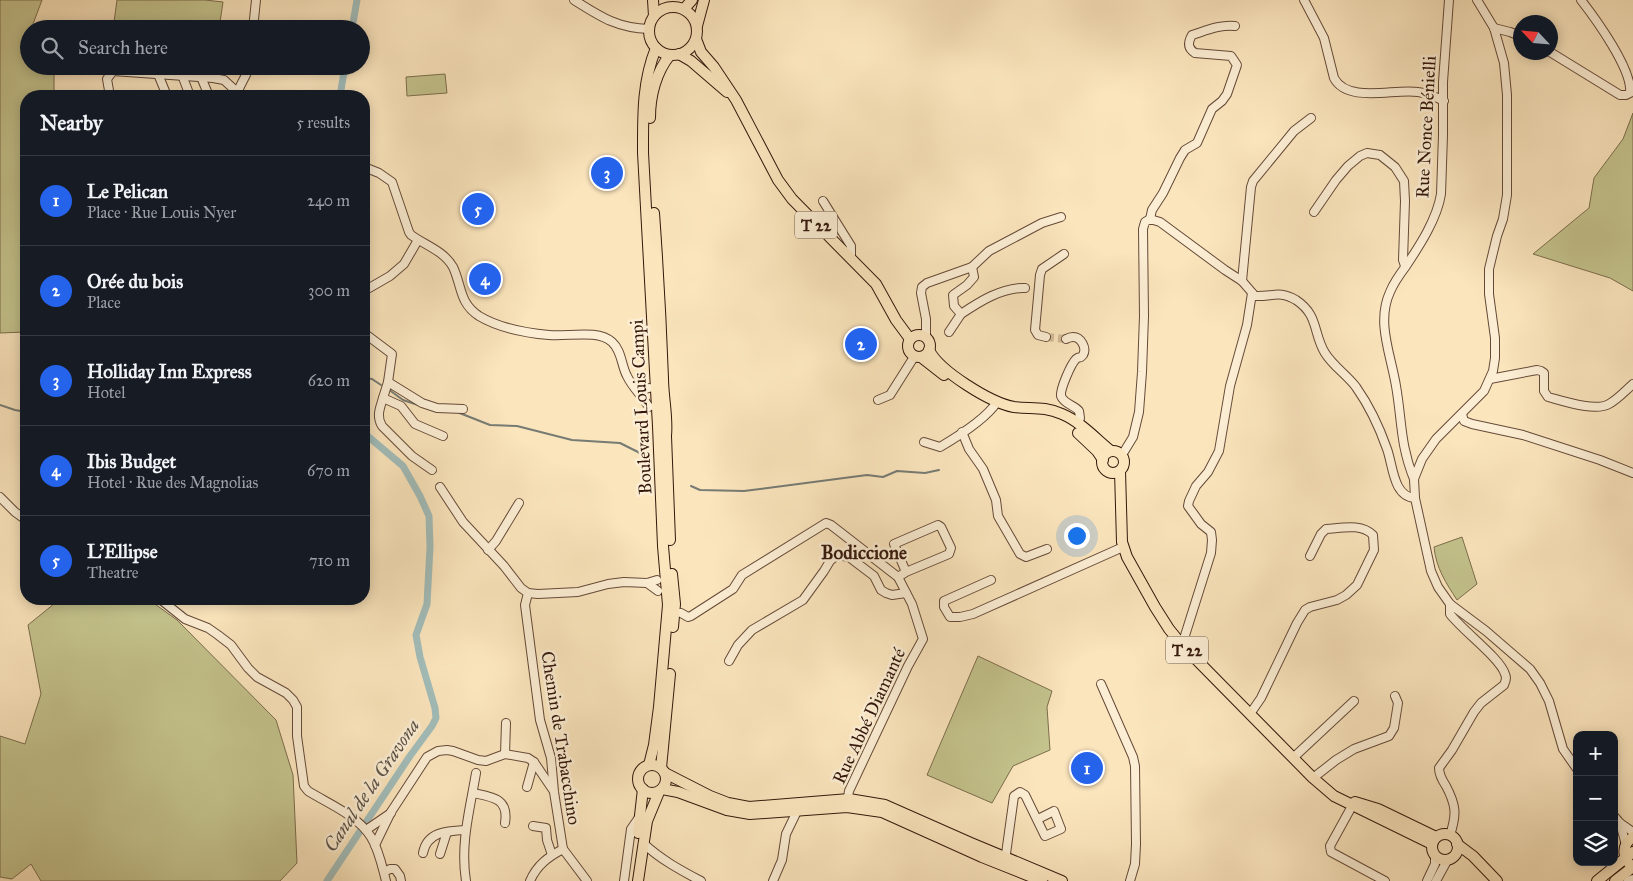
<!DOCTYPE html>
<meta charset="utf-8">
<style>
body{margin:0;font-family:"IM FELL Great Primer",serif;background:#20242c;color:#f1f3f6}
.controls{position:absolute;right:15px;bottom:15px;display:grid;overflow:hidden;border-radius:10px;box-shadow:0 2px 12px #0003}
.controls button{width:45px;height:45px;display:grid;place-items:center;padding:0;border:0;border-bottom:1px solid #363941;background:#171b24;color:#f1f3f6;font:25px sans-serif}
.compass{position:absolute;left:1513px;top:15px;width:45px;height:45px;border-radius:50%;background:#171b24;box-shadow:0 2px 12px #0003;rotate:296deg}
.you{position:absolute;left:1076px;top:535px;width:18px;height:18px;margin:-12px;border:4px solid #fff;border-radius:50%;background:#1a73e8;box-shadow:0 0 0 8px #1a73e833}
.badge{display:grid;place-items:center;width:32px;height:32px;border-radius:50%;background:#2563eb;color:#fff;font-size:16px;font-weight:700}
.pin{position:absolute;translate:-50% -50%;border:2px solid #fff;box-shadow:0 1px 5px #0006}
.list{margin:0;padding:0;list-style:none}
h2{display:flex;justify-content:space-between;align-items:center;height:65px;margin:0;padding:0 20px;font-size:21px}
h2 small{font-size:16px;font-weight:400;color:#9ea1a6}
.list li{display:grid;grid-template-columns:32px 1fr auto;gap:15px;align-items:center;box-sizing:border-box;height:90px;padding:0 20px;border-top:1px solid #363941}
.list b{display:block;font-size:19px;white-space:nowrap}
.list p{margin:0;font-size:16px;white-space:nowrap;color:#9ea1a6}
.list em{font-size:16px;font-style:normal;color:#9ea1a6}
.icon{flex:none;width:28px;height:28px;fill:none;stroke:currentColor;stroke-width:2;stroke-linecap:round;stroke-linejoin:round}
.map{position:relative;flex:none;width:1633px;height:881px;overflow:hidden}
.search{position:absolute;background:#171b24;box-shadow:0 2px 12px #0003;left:20px;top:20px;width:350px;height:55px;display:flex;align-items:center;gap:12px;box-sizing:border-box;padding:0 18px;border-radius:28px;color:#9ea1a6;font-size:19px}
.panel{position:absolute;background:#171b24;box-shadow:0 2px 12px #0003;left:20px;top:90px;width:350px;height:515px;border-radius:20px}
.map>svg:first-child{display:block}
.green{fill:#c4c38d;stroke:#7c6d4c}
.lines{fill:none;stroke-linecap:round;stroke-linejoin:round}
.stream{stroke:#767b74;stroke-width:2}
.canal{stroke:#a2bdba;stroke-width:7}
.minor-tunnel{stroke:#d3bc99;stroke-width:8;stroke-dasharray:8 4;stroke-linecap:butt}
.minor-casing{stroke:#654a38;stroke-width:10}
.major-casing{stroke:#33170b;stroke-width:12}
.minor{stroke:#fceed4;stroke-width:8}
.major{stroke:#fbe5bd;stroke-width:10}
.labels{text-anchor:middle;stroke-width:5;stroke-linejoin:round;paint-order:stroke}
.shield{fill:#fceed4;stroke:#6f5847;stroke-width:1}
.shield-label{font-size:16px;font-weight:bold;fill:#33170b}
.street-label{font-size:18px;fill:#33170b;stroke:#fceed4}
.neighbourhood-label{font-size:19px;font-weight:bold;fill:#33170b;stroke:#fceed4}
.water-label{font-size:19px;font-style:italic;fill:#5a5148;stroke:#fceed4}
</style>
<div class="map">
<svg width="1633" height="881" viewBox="0 0 1633 881">
<rect width="100%" height="100%" fill="#fbe5bd"/>
<filter id="stains"><feTurbulence type="fractalNoise" baseFrequency=".004" numOctaves="4"/><feColorMatrix values="0 0 0 0 .2 0 0 0 0 .09 0 0 0 0 .02 0 0 0 .5 -.17"/></filter>
<radialGradient id="worn" r=".72"><stop offset=".6" stop-color="#630" stop-opacity="0"/><stop offset="1" stop-color="#630" stop-opacity=".3"/></radialGradient>
<g class="green">
<polygon points="0,0 42,0 33,24 36,29 29,29 29,66 52,66 54,70 54,96 26,96 26,332 0,333"/>
<polygon points="117,0 205,0 223,2 219,29 113,29"/>
<polygon points="445,74 447,93 407,96 406,77"/>
<polygon points="1633,113 1633,291 1610,278 1533,254 1589,208 1594,178 1623,139"/>
<path d="M1462,537L1477,584L1457,600C1446,583 1436,568 1434,547Z"/>
<polygon points="60,599 148,599 177,620 276,720 293,775 297,863 280,881 41,881 31,864 12,879 0,877 0,736 25,744 41,694 28,625"/>
<polygon points="978,656 1052,691 1047,707 1050,750 1013,766 992,803 927,775"/>
</g>
<g class="lines">
<g class="stream">
<polyline points="364,378 372,379 381,385"/>
<polyline points="388,389 403,400 430,409"/>
<polyline points="0,405 15,410 26,412"/>
<polyline points="457,412 490,425 517,426 572,440 620,443 640,453"/>
<polyline points="691,486 700,490 744,491 867,475 883,477 897,471 925,473 939,470"/>
</g>
<g class="canal">
<polyline points="352,29 357,0"/>
<polyline points="340,96 345,66"/>
<polyline points="327,881 410,756 432,726 436,718 435,708 420,657 416,635 427,604 430,547 429,516 420,496 403,466 364,433"/>
</g>
<polyline class="minor-tunnel" points="1046,337 1066,339"/>
<g class="minor-casing">
<g id="minor">
<path d="M574,0C601,17 617,28 649,29"/>
<path d="M1304,0L1324,38L1334,78C1348,104 1395,88 1418,92C1427,93 1436,97 1444,101"/>
<polyline points="1477,0 1494,28 1504,63 1507,95 1507,195 1503,219 1497,236 1489,269 1489,294 1495,338 1495,358 1493,371 1484,391 1436,439 1422,459 1414,479 1415,498 1431,571 1438,587 1450,604 1486,631 1530,669 1540,683 1549,701 1563,749 1577,769"/>
<polyline points="1494,28 1510,32 1520,36"/>
<polyline points="253,29 256,0"/>
<path d="M1550,52L1620,95H1626L1630,93C1633,70 1595,18 1581,0"/>
<polyline points="158,74 167,96"/>
<polyline points="182,75 190,96"/>
<polyline points="201,77 209,96"/>
<polyline points="110,96 107,79 113,71 213,78 224,80 237,92"/>
<path d="M237,96C238,86 247,77 249,66"/>
<path d="M364,167L379,173L392,182L409,232L411,235C425,245 444,251 453,267C462,286 459,303 479,316C499,328 526,333 549,335C567,337 598,329 612,342C622,351 621,365 627,376C632,387 642,396 649,407"/>
<polyline points="823,201 851,246 851,259"/>
<polyline points="1314,212 1336,180 1348,166 1360,156 1367,153 1380,155 1395,167 1404,181 1405,201 1403,260 1405,266"/>
<path d="M1150,219L1152,210L1163,193L1180,158L1185,150L1197,143L1212,109L1222,101L1227,94L1237,65L1231,56L1195,53C1187,48 1188,42 1192,35C1205,31 1221,24 1235,26"/>
<path d="M972,267L974,277L967,285L953,295L954,306L961,314C979,302 1002,287 1025,288"/>
<polyline points="1242,281 1251,187 1253,181 1294,131 1311,118"/>
<polyline points="364,291 390,276 404,264 418,240"/>
<polyline points="949,332 961,314"/>
<polyline points="364,333 392,354 388,382 422,403 437,408 463,409"/>
<polyline points="1046,337 1038,335 1035,330 1040,275 1042,269 1064,254"/>
<polyline points="926,338 926,319 921,293 922,287 927,283 972,267 989,251 1042,223 1061,217"/>
<path d="M1066,339C1068,338 1071,337 1073,337C1081,337 1087,348 1083,355C1079,360 1081,355 1076,359C1071,364 1060,389 1061,396C1064,404 1074,405 1079,411L1080,418L1078,424"/>
<path d="M1490,379L1537,370L1541,371L1544,373V391L1548,397C1563,401 1595,412 1609,404C1618,399 1625,391 1633,384"/>
<polyline points="388,382 383,398 401,406 415,424 443,436"/>
<polyline points="638,391 649,388"/>
<path d="M383,398C380,408 376,416 382,426L412,456L432,470"/>
<polyline points="878,400 890,395 914,357"/>
<polyline points="1462,414 1464,421 1472,424 1523,435 1600,460 1633,473"/>
<polyline points="962,432 969,449 983,469 996,500 998,516 1020,554 1026,557 1047,549"/>
<path d="M924,442L940,447C957,437 986,419 997,402"/>
<path d="M1122,455L1133,437L1139,412L1142,372L1144,316L1143,229L1145,222L1150,219L1160,222L1225,270L1242,281L1255,296C1272,297 1279,290 1296,300C1319,315 1313,334 1325,353C1333,366 1347,375 1356,387C1368,404 1380,429 1387,449C1393,465 1393,497 1415,498"/>
<path d="M1414,479C1400,445 1402,420 1396,386C1391,355 1376,322 1390,292C1394,282 1400,274 1406,266C1420,245 1437,219 1441,194L1443,135V82L1449,0"/>
<polyline points="440,487 463,522 504,566 521,588 528,593 538,594 578,592 608,584 624,582 647,583 657,580"/>
<polyline points="0,497 15,512 26,520"/>
<polyline points="488,550 496,541 519,503"/>
<polyline points="898,577 906,572 949,554 951,548 941,527 938,525 894,544 906,572"/>
<polyline points="991,580 944,601 944,607 950,617 960,617 973,614 1123,547"/>
<polyline points="647,583 658,591"/>
<polyline points="528,593 525,605 540,720 551,758 554,792 563,849 587,881"/>
<path d="M160,599L185,619L208,628L218,635L231,645L248,668L257,677L286,693L293,700L297,707V736L304,786L308,791C329,804 357,815 371,837C379,850 382,866 386,881"/>
<polyline points="681,613 688,617 691,616 733,589 742,575 826,523 831,525 898,577 912,604 923,639 908,666 849,791 847,803"/>
<polyline points="1182,645 1211,553 1212,540 1211,532 1201,524 1188,506 1189,501 1196,486 1208,472 1219,451 1230,386 1247,325 1252,293"/>
<polyline points="729,661 738,645 752,630 803,600 824,571 830,561 836,556 843,556 849,557 874,576 881,590 886,593 892,595 906,593"/>
<polyline points="1101,684 1133,757 1135,766 1136,844 1135,864 1130,881"/>
<path d="M1250,714L1261,698L1297,623L1305,610L1310,607L1337,600L1346,595L1357,585L1374,550L1373,535C1361,523 1342,528 1326,529L1321,534L1310,556"/>
<polyline points="505,754 506,723"/>
<polyline points="1293,758 1354,701"/>
<polyline points="1313,778 1336,760 1354,749 1389,736 1394,728 1398,703 1395,696"/>
<polyline points="527,787 534,762"/>
<path d="M473,793C492,797 509,798 505,823"/>
<polyline points="1352,806 1330,846 1331,852 1385,881"/>
<polyline points="1614,816 1620,823 1633,832"/>
<polyline points="1620,823 1626,845"/>
<polyline points="533,826 546,828 547,840 552,855"/>
<polyline points="366,830 391,813"/>
<path d="M1450,835C1457,814 1456,805 1446,786C1442,780 1439,775 1439,768L1452,750L1474,712L1481,703L1504,685C1506,681 1507,678 1505,674C1500,658 1463,631 1450,614V604"/>
<path d="M643,843C660,859 680,870 701,881"/>
<polyline points="375,845 391,812 427,757 438,751 447,750 453,751 478,760 486,761 505,754 528,758 534,762 553,790"/>
<path d="M423,853C427,832 446,831 465,830"/>
<polyline points="440,854 447,832"/>
<polyline points="1005,861 1014,796 1020,792 1025,795 1045,836 1061,829 1054,811 1038,819"/>
<polyline points="384,872 390,869 395,869 400,876 401,881"/>
<path d="M466,881C460,844 470,809 476,773"/>
<path d="M530,881C537,865 548,857 563,849"/>
<polyline points="624,881 631,829 640,816"/>
<polyline points="773,881 782,860 786,834 799,807"/>
<polyline points="1427,881 1435,864 1435,855"/>
<polyline points="1436,881 1448,859"/>
<polyline points="1628,881 1633,879"/>
</g>
</g>
<g class="major-casing">
<g id="major">
<polyline points="653,0 654,16"/>
<circle cx="673" cy="31" r="24"/>
<polyline points="684,9 692,0"/>
<polyline points="697,26 704,0"/>
<polyline points="696,39 701,52 714,67 736,100 778,180 792,199 876,284 896,320 910,339"/>
<polyline points="679,54 691,61 727,92"/>
<path d="M650,118C650,96 656,72 670,55"/>
<path d="M654,213C658,268 661,323 663,378C663,397 668,417 666,436L670,540"/>
<circle cx="919" cy="346" r="11"/>
<path d="M929,350C939,371 991,403 1014,407C1032,409 1044,406 1062,414C1081,422 1096,439 1111,451"/>
<polyline points="921,357 944,375"/>
<polyline points="1078,433 1097,451 1103,460"/>
<circle cx="1113" cy="462" r="11"/>
<polyline points="1120,471 1122,542 1127,557 1155,607 1169,629 1182,645 1313,778 1334,796 1432,844"/>
<polyline points="672,574 675,604 673,627"/>
<circle cx="652" cy="779" r="14"/>
<path d="M649,765L654,745L659,707L668,605L663,546L658,426L643,153C643,117 642,82 656,48"/>
<polyline points="661,768 670,674"/>
<polyline points="665,773 710,796 728,803 749,807 849,799 885,805 971,843 1062,881"/>
<polyline points="662,789 678,792 727,810 750,814 847,807 882,812 982,857 1042,881"/>
<polyline points="1355,802 1378,809 1436,837"/>
<polyline points="638,833 643,789"/>
<circle cx="1445" cy="847" r="13"/>
<path d="M1633,837C1621,845 1622,859 1633,867"/>
<polyline points="1457,844 1473,856 1497,881"/>
<polyline points="638,881 647,821 659,792"/>
<polyline points="1597,881 1633,852"/>
<polyline points="1615,881 1633,867"/>
</g>
</g>
<use href="#minor" class="minor"/>
<use href="#major" class="major"/>
</g>
<g class="labels">
<g class="shield">
<rect x="795" y="211.5" width="42" height="27" rx="4"/>
<rect x="1166" y="636.5" width="42" height="27" rx="4"/>
</g>
<g class="shield-label">
<text x="816" y="231">T 22</text>
<text x="1187" y="656">T 22</text>
</g>
<g class="street-label">
<text transform="translate(1426 127) rotate(-87)" y="6">Rue Nonce Bénielli</text>
<text transform="translate(641 407) rotate(-93)" y="6">Boulevard Louis Campi</text>
<text transform="translate(869 716) rotate(-65)" y="6">Rue Abbé Diamanté</text>
<text transform="translate(561 738) rotate(81)" y="6">Chemin de Trabacchino</text>
</g>
<g class="neighbourhood-label">
<text x="864" y="559">Bodiccione</text>
</g>
<g class="water-label">
<text transform="translate(371 785) rotate(-56)" y="7">Canal de la Gravona</text>
</g>
</g>
<rect width="100%" height="100%" filter="url(#stains)"/>
<rect width="100%" height="100%" fill="url(#worn)"/>
</svg>
<div class="controls">
<button>+</button>
<button>−</button>
<button><svg class="icon" aria-label="layers" viewBox="0 0 24 24"><path d="M12 4l9 5-9 5-9-5zM3 14l9 5 9-5"/></svg></button>
</div>
<svg class="compass" viewBox="-18 -18 36 36"><path d="M0-13l5 13h-10z" fill="#e53935"/><path d="M0 13l5-13h-10z" fill="#9ea1a6"/></svg>
<div class="you"></div>
<div class="pin badge" style="left:1087px;top:768px">1</div>
<div class="pin badge" style="left:861px;top:344px">2</div>
<div class="pin badge" style="left:607px;top:173px">3</div>
<div class="pin badge" style="left:485px;top:279px">4</div>
<div class="pin badge" style="left:478px;top:209px">5</div>
<div class="search"><svg class="icon" aria-label="search" viewBox="0 0 24 24"><circle cx="10" cy="10" r="6"/><path d="M15 15l6 6"/></svg>Search here</div>
<section class="panel">
<h2>Nearby<small>5 results</small></h2>
<ul class="list">
<li><span class="badge">1</span><div><b>Le Pelican</b><p>Place · Rue Louis Nyer</p></div><em>240 m</em></li>
<li><span class="badge">2</span><div><b>Orée du bois</b><p>Place</p></div><em>300 m</em></li>
<li><span class="badge">3</span><div><b>Holliday Inn Express</b><p>Hotel</p></div><em>620 m</em></li>
<li><span class="badge">4</span><div><b>Ibis Budget</b><p>Hotel · Rue des Magnolias</p></div><em>670 m</em></li>
<li><span class="badge">5</span><div><b>L'Ellipse</b><p>Theatre</p></div><em>710 m</em></li>
</ul>
</section>
</div>
